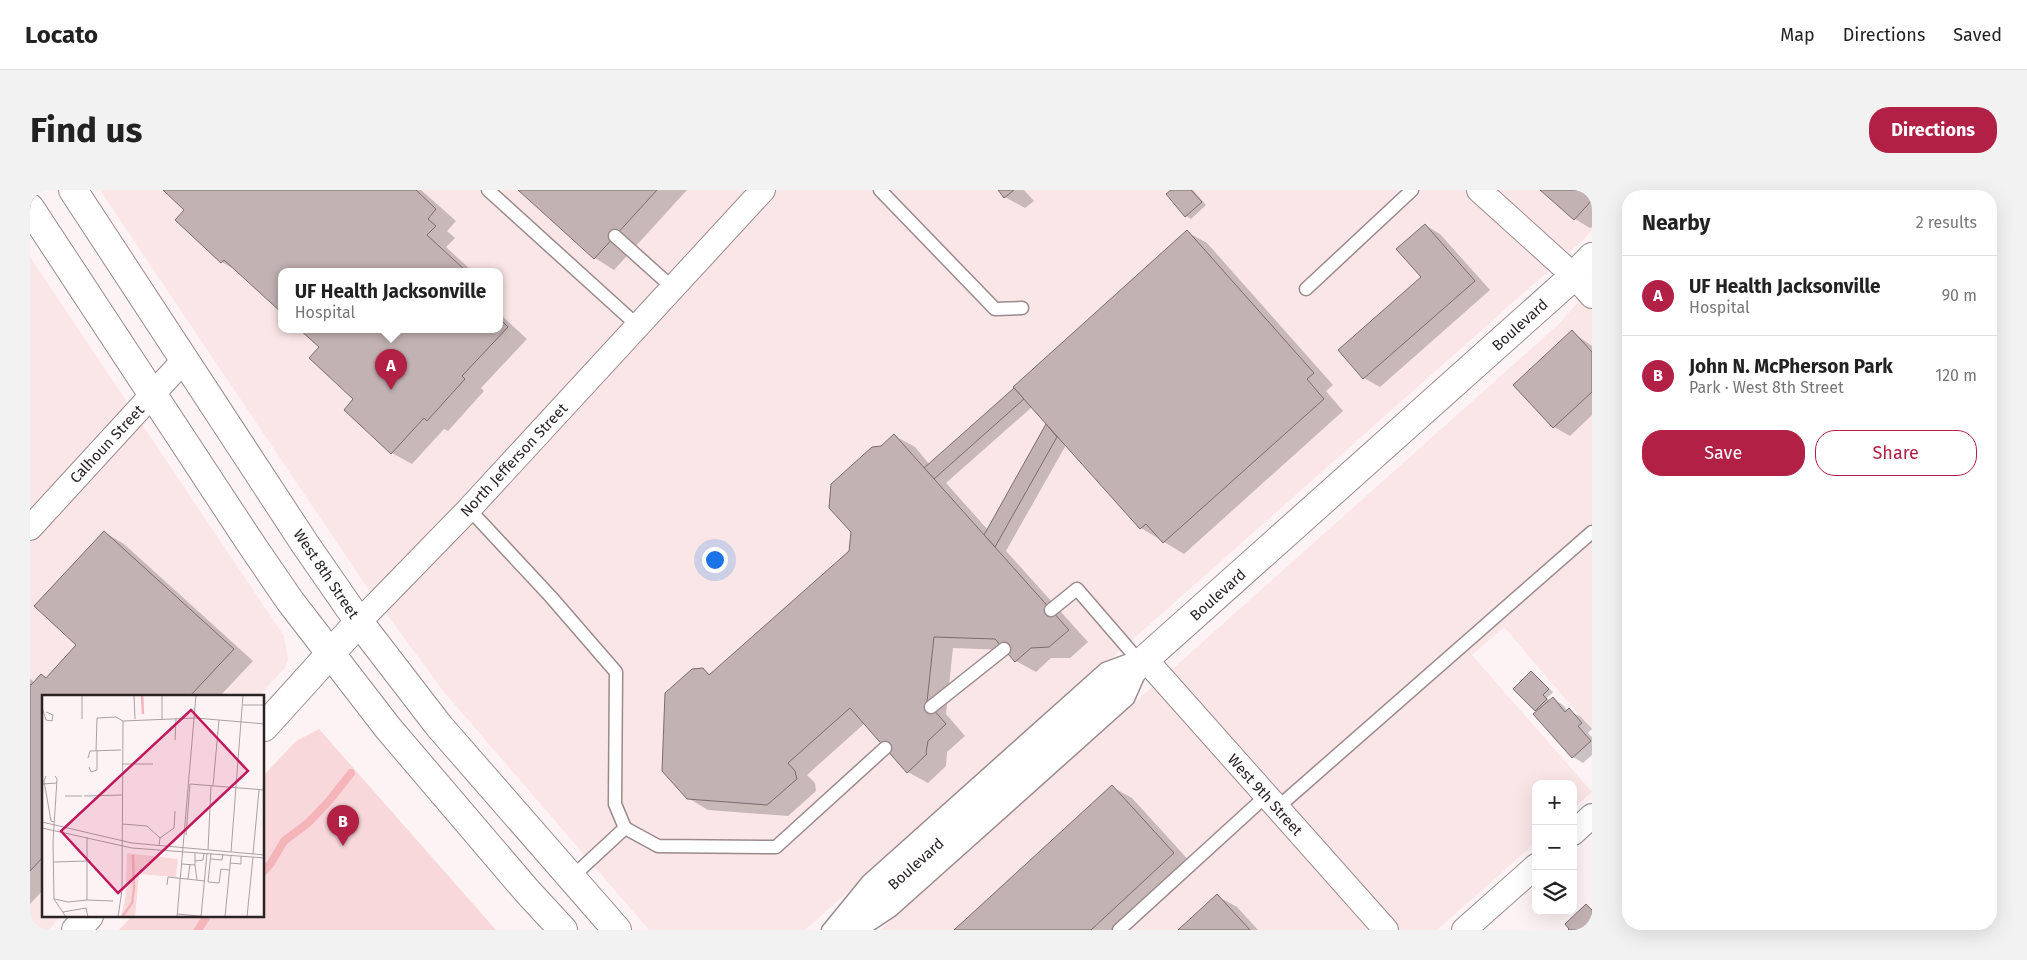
<!DOCTYPE html>
<meta charset="utf-8">
<style>
body{margin:0;font-family:"Fira Sans",sans-serif;background:#f2f2f2;color:#222}
.controls{position:absolute;right:15px;bottom:15px;display:grid;overflow:hidden;border-radius:10px;box-shadow:0 5px 20px #0002}
.controls button{width:45px;height:45px;display:grid;place-items:center;padding:0;border:0;border-bottom:1px solid #e0e0e0;background:#fff;color:#222;font:25px sans-serif}
.you{position:absolute;left:684px;top:369px;width:18px;height:18px;margin:-12px;border:4px solid #fff;border-radius:50%;background:#1a73e8;box-shadow:0 0 0 8px #1a73e833}
.badge{display:grid;place-items:center;width:32px;height:32px;border-radius:50%;background:#b22045;color:#fff;font-size:16px;font-weight:700}
.pin{position:absolute;translate:-50% -41px;filter:drop-shadow(0 1px 2px #0008)}
.pin::after{content:'';position:absolute;top:26px;width:18px;height:15px;background:inherit;clip-path:polygon(0 0,100% 0,50% 100%)}
.popup{position:absolute;left:248px;top:78px;width:225px;height:65px;box-sizing:border-box;display:grid;place-content:center;border-radius:10px;background:#fff;filter:drop-shadow(0 1px 4px #0005);font-size:16px;white-space:nowrap;color:#767676}
.popup b{font-size:19px;color:#222}
.popup::after{content:'';position:absolute;left:50%;top:100%;margin-left:-10px;border:10px solid transparent;border-top-color:#fff}
.list{margin:0;padding:0;list-style:none}
h2{display:flex;justify-content:space-between;align-items:center;height:65px;margin:0;padding:0 20px;font-size:21px}
h2 small{font-size:16px;font-weight:400;color:#767676}
.list li{display:grid;grid-template-columns:32px 1fr auto;gap:15px;align-items:center;box-sizing:border-box;height:80px;padding:0 20px;border-top:1px solid #e0e0e0}
.list b{display:block;font-size:19px;white-space:nowrap}
.list p{margin:0;font-size:16px;white-space:nowrap;color:#767676}
.list em{font-size:16px;font-style:normal;color:#767676}
.actions{display:flex;gap:10px;padding:15px 20px}
.actions a{flex:1;padding:11px 0;border:1px solid #b22045;border-radius:20px;text-align:center;font-size:18px;color:#b22045}
.actions .main{background:#b22045;color:#fff}
.icon{flex:none;width:28px;height:28px;fill:none;stroke:currentColor;stroke-width:2;stroke-linecap:round;stroke-linejoin:round}
.map{position:relative;flex:none;width:1562px;height:740px;overflow:hidden;border-radius:20px}
header{display:flex;align-items:center;gap:30px;box-sizing:border-box;height:70px;padding:0 25px;background:#fff;border-bottom:1px solid #e0e0e0}
header strong{font-size:24px}
nav{display:flex;gap:28px;margin-inline-start:auto;font-size:18px}
.intro{display:flex;align-items:center;justify-content:space-between;box-sizing:border-box;height:120px;padding:0 30px}
h1{margin:0;font-size:35px}
.button{padding:12px 22px;border-radius:20px;background:#b22045;color:#fff;font-size:18px;font-weight:700}
main{display:flex;gap:30px;padding:0 30px}
aside{flex:1;background:#fff;border-radius:20px;box-shadow:0 5px 20px #0002}
.map>svg:first-child{display:block}
.built{fill:#fbe6e7;fill-rule:evenodd}
.green{fill:#f8d8da}
.shadow{fill:#0003;fill-rule:evenodd}
.lines{fill:none;stroke-linecap:round;stroke-linejoin:round}
.stream{stroke:#f4b4b9;stroke-width:8}
.building{fill:#c3b2b3;stroke:#7b6c6d}
.lane-casing{stroke:#9a8a8b;stroke-width:15}
.street-casing{stroke:#9a8a8b;stroke-width:26}
.secondary-casing{stroke:#9a8a8b;stroke-width:30}
.lane{stroke:#fff;stroke-width:12}
.street{stroke:#fff;stroke-width:24}
.secondary{stroke:#fff;stroke-width:28}
.labels{text-anchor:middle;stroke-width:4;stroke-linejoin:round;paint-order:stroke}
.street-label{font-size:15px;fill:#2a2324;stroke:#fff}
.inset-river{fill:none;stroke:#f4b4b9;stroke-width:2.5}
.inset-road{fill:none;stroke:#a9a0a1;stroke-width:1}
.view{fill:#c2185b;fill-opacity:0.15;stroke:#c2185b;stroke-width:2.5}
.inset-edge{fill:none;stroke:#2a2324;stroke-width:2.5}
</style>
<header>
<strong>Locato</strong>
<nav><a>Map</a><a>Directions</a><a>Saved</a></nav>
</header>
<div class="intro"><h1>Find us</h1><a class="button">Directions</a></div>
<main>
<div class="map">
<svg width="1562" height="740" viewBox="0 0 1562 740">
<rect width="100%" height="100%" fill="#fef3f4"/>
<g class="built">
<path d="M70,0H1562V40L1551,52L775,740H619L414,502L338,399ZM252,81H470V139H252Z"/>
<polygon points="0,67 254,446 258,469 255,478 229,506 14,506 14,726 31,726 19,740 0,740"/>
<polygon points="1562,95 1562,540 1474,437 1442,465 1562,602 1543,619 1543,594 1506,594 1506,652 1407,740 850,740 1530,133"/>
</g>
<polygon class="green" points="289,539 466,740 89,740 102,726 234,726 234,585 266,551"/>
<g class="shadow">
<polygon points="135,0 391,0 426,31 417,41 425,48 416,57 442,81 252,81 252,121 209,82 192,72 146,30 156,19"/>
<polygon points="490,0 657,0 584,80 565,68"/>
<polygon points="969,0 994,0 1004,11 995,18 975,7"/>
<polygon points="1142,0 1163,0 1176,15 1161,29 1156,26"/>
<polygon points="1512,0 1562,0 1562,37 1560,38 1545,29"/>
<polygon points="1395,35 1410,44 1460,100 1350,197 1334,188 1393,87"/>
<path d="M1157,42L1177,53L1303,195L1296,201L1313,221L1154,364L1111,338L1036,255L976,361L1058,452L1040,468H1021L1006,482L986,471L976,460L923,458L916,524L935,546L917,562L916,576L898,593L878,582L835,533L777,585L785,593L786,601L758,626L678,620L658,608L673,480L682,485L820,362L851,258L865,246L885,257L900,275ZM1002,217L1018,234L958,340L916,293Z"/>
<polygon points="470,124 497,149 451,198 454,201 418,241 414,239 382,274 362,263 291,157 271,139 470,139"/>
<polygon points="1542,142 1562,156 1562,225 1540,246 1524,237 1485,195"/>
<polygon points="74,342 94,354 223,471 190,506 14,506 14,699 0,714 0,489 5,493 12,485 17,488 48,455"/>
<polygon points="1502,482 1523,502 1517,508 1520,511 1523,509 1533,515 1538,521 1550,526 1562,539 1558,543 1562,547 1562,565 1553,573 1543,567 1505,520"/>
<polygon points="1082,597 1102,608 1163,675 1093,740 926,740"/>
<polygon points="1187,706 1207,717 1228,740 1150,740"/>
</g>
<g class="lines">
<g class="stream">
<polyline points="234,681 241,673 254,651 278,633 299,611 321,583"/>
<polyline points="168,740 177,726"/>
</g>
</g>
<g class="building">
<polygon points="133,0 386,0 406,19 398,29 406,36 397,45 436,81 252,81 252,123 194,70 191,73 145,30 154,20"/>
<polygon points="488,0 627,0 564,69"/>
<polygon points="968,0 984,0 974,8"/>
<polygon points="1141,0 1161,0 1172,12 1155,27 1136,4"/>
<polygon points="1510,0 1562,0 1562,10 1544,30"/>
<polygon points="1395,34 1445,91 1333,189 1308,160 1391,87 1366,59"/>
<polygon points="1157,40 1284,183 1277,189 1294,209 1133,353 1116,334 1110,339 983,197"/>
<polygon points="470,129 478,137 432,186 435,189 397,231 394,228 361,264 314,220 323,209 279,168 289,157 269,139 470,139"/>
<polygon points="1542,140 1562,162 1562,202 1523,238 1483,195"/>
<polygon points="984,198 994,209 904,289 894,278"/>
<polygon points="1016,234 1027,247 965,357 954,345"/>
<polygon points="864,244 1039,440 1019,457 1001,458 985,472 965,449 904,447 897,512 916,534 898,551 896,563 897,564 877,583 820,518 758,573 765,581 767,589 737,615 657,609 632,581 635,503 662,479 673,478 679,485 819,361 821,342 799,318 801,294 842,257 851,256"/>
<polygon points="74,341 204,459 160,506 14,506 14,666 0,681 0,494 1,495 11,484 16,488 46,455 4,416"/>
<polygon points="1501,481 1519,499 1513,505 1517,509 1505,521 1483,499"/>
<polygon points="1523,507 1535,522 1539,518 1552,533 1548,536 1561,551 1542,568 1503,524"/>
<polygon points="1082,595 1144,663 1061,740 924,740"/>
<polygon points="1187,704 1220,740 1148,740"/>
<polygon points="1556,714 1562,720 1562,740 1538,740 1539,739 1535,734"/>
</g>
<g class="lines">
<g class="lane-casing">
<g id="lane">
<polyline points="458,0 608,136"/>
<polyline points="850,0 965,119 992,118"/>
<polyline points="585,46 643,98"/>
<polyline points="1276,99 1382,0"/>
<polyline points="439,319 521,407 586,482 585,614 595,638 541,688"/>
<polyline points="1021,420 1047,399 1110,472"/>
<polyline points="901,517 974,459"/>
<polyline points="1247,618 1562,342"/>
<polyline points="595,638 628,656 746,657 855,558"/>
<polyline points="798,740 838,691 1075,479 1105,468"/>
<polyline points="832,740 862,720 1098,509 1109,484"/>
<polyline points="1089,740 1236,606"/>
</g>
</g>
<g class="street-casing">
<g id="street">
<polyline points="1449,0 1544,86 1562,106"/>
<polyline points="0,338 155,169"/>
<polyline points="329,432 439,319 733,0"/>
<polyline points="1115,469 1356,740"/>
<polyline points="1543,643 1562,626"/>
<polyline points="1434,740 1506,676"/>
</g>
</g>
<g class="secondary-casing">
<g id="secondary">
<polyline points="43,0 275,354 329,432 409,536 587,740"/>
<polyline points="0,18 221,354 260,411 358,538 497,701 533,740"/>
<polyline points="234,537 329,432"/>
<polyline points="46,740 59,726"/>
<polyline points="812,740 1544,86 1562,67"/>
</g>
</g>
<use href="#lane" class="lane"/>
<use href="#street" class="street"/>
<use href="#secondary" class="secondary"/>
</g>
<g class="labels">
<g class="street-label">
<text transform="translate(1490 135) rotate(-42)" y="5">Boulevard</text>
<text transform="translate(77 254) rotate(-47)" y="5">Calhoun Street</text>
<text transform="translate(484 270) rotate(-47)" y="5">North Jefferson Street</text>
<text transform="translate(296 384) rotate(56)" y="5">West 8th Street</text>
<text transform="translate(1188 405) rotate(-42)" y="5">Boulevard</text>
<text transform="translate(1235 605) rotate(48)" y="5">West 9th Street</text>
<text transform="translate(886 674) rotate(-42)" y="5">Boulevard</text>
</g>
</g>
<g transform="translate(12 505)">
<rect width="222" height="222" fill="#fef3f4"/>
<path d="M85,158L136,164L134,182L97,179L93,222H79L84,200Z" fill="#f8d8da"/>
<path class="inset-river" d="M100,0L101,19M80,222L90,208L92,194L91,160"/>
<path class="inset-road" d="M40,0V24M92,0L93,24M120,0V24M201,10H223M0,12L4,25L10,26L11,20L4,17M81,26L154,23L223,29M133,45L134,24M54,56L55,23L74,22L81,26M46,63L48,56L79,55M80,69H111M47,72L49,77L55,75V56M4,81L2,86L9,126L12,127M13,81L15,84L11,147L12,204L24,222M0,89L15,88M148,89L223,95M171,91L177,25M23,101H40M42,101L80,100M0,127L90,148L223,160M80,129L105,131L118,143L117,151M0,133L90,153L223,163M144,140L148,89M118,143L132,133L133,116M166,155L169,91M189,157L201,0M169,158L166,187L177,188L179,174L187,175M211,159L217,95M169,164L180,165L181,159M153,166L161,165L162,158M11,167L45,166M188,168L199,169V161M140,169L153,170V158M153,170L155,185M146,184L148,169M125,190L126,182L163,186M13,204L26,207L45,205V142M45,205L71,206M21,217L44,213L46,222M135,219L167,222M76,222L80,195L81,26M135,222L154,0M159,222L165,158M183,222L189,160M205,222L211,162"/>
<path class="view" d="M149,15L206,76L76,198L19,136Z"/>
<rect width="222" height="222" class="inset-edge"/>
</g>
</svg>
<div class="controls">
<button>+</button>
<button>−</button>
<button><svg class="icon" aria-label="layers" viewBox="0 0 24 24"><path d="M12 4l9 5-9 5-9-5zM3 14l9 5 9-5"/></svg></button>
</div>
<div class="you"></div>
<div class="pin badge" style="left:361px;top:200px">A</div>
<div class="popup"><b>UF Health Jacksonville</b>Hospital</div>
<div class="pin badge" style="left:313px;top:656px">B</div>
</div>
<aside>
<h2>Nearby<small>2 results</small></h2>
<ul class="list">
<li><span class="badge">A</span><div><b>UF Health Jacksonville</b><p>Hospital</p></div><em>90 m</em></li>
<li><span class="badge">B</span><div><b>John N. McPherson Park</b><p>Park · West 8th Street</p></div><em>120 m</em></li>
</ul>
<div class="actions"><a class="main">Save</a><a>Share</a></div>
</aside>
</main>
